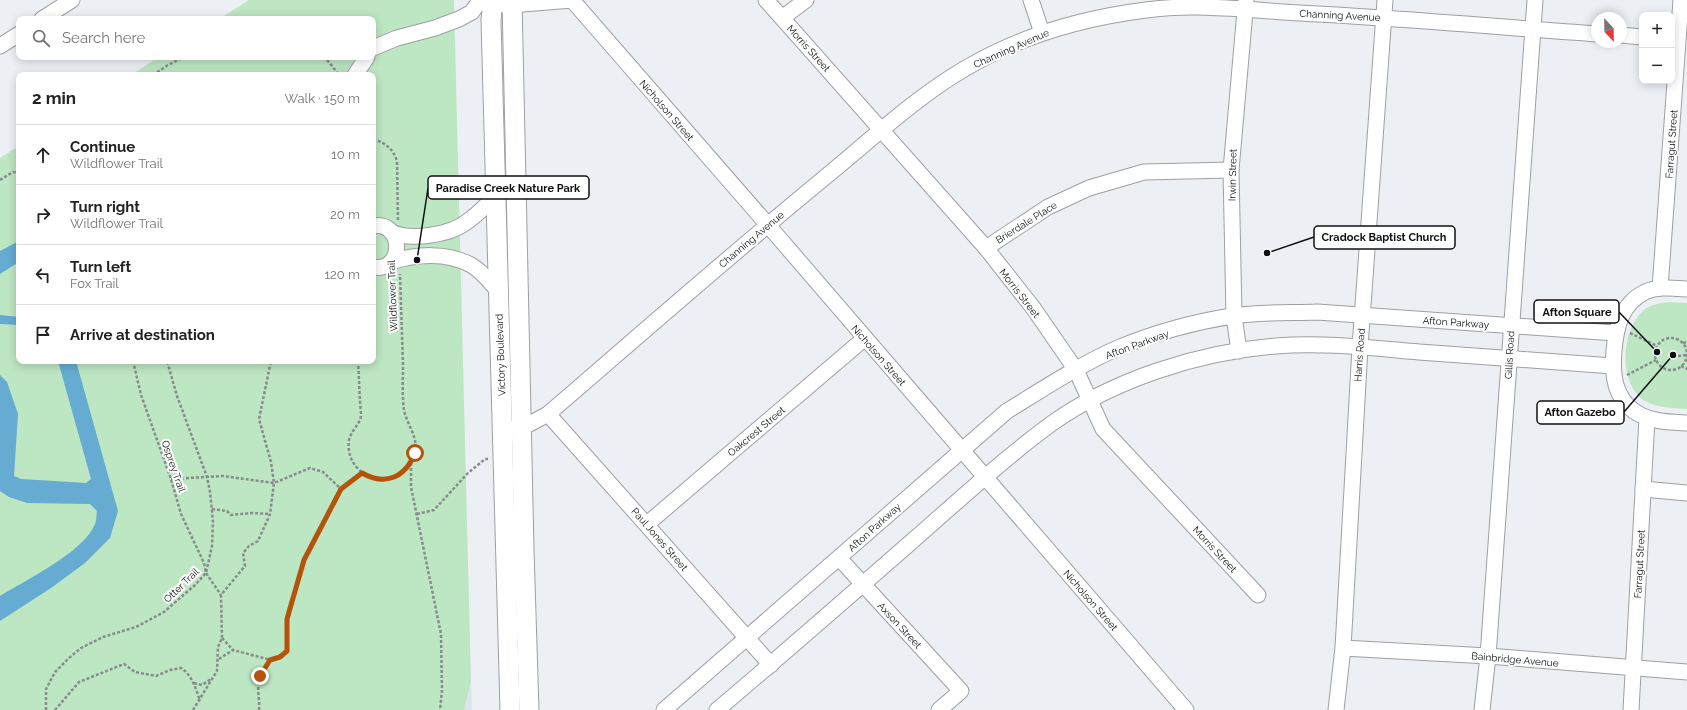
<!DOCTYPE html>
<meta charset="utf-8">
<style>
body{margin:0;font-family:Raleway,sans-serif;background:#f2f2f2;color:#222}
.controls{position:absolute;right:12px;top:12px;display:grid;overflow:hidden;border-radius:8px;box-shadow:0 2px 10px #0003}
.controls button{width:36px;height:36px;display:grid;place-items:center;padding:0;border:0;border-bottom:1px solid #e0e0e0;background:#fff;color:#222;font:20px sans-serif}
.compass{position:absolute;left:1591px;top:12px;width:36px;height:36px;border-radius:50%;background:#fff;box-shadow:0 2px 10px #0003;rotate:158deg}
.stop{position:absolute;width:12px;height:12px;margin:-9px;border:3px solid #b45309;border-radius:50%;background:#fff}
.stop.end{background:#b45309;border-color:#fff;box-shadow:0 1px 4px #0008}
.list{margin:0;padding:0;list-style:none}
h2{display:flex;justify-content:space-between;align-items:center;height:52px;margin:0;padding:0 16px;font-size:17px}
h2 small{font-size:13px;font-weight:400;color:#767676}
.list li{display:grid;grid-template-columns:26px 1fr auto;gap:12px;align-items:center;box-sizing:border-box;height:60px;padding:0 16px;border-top:1px solid #e0e0e0}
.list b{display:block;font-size:15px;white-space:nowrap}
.list p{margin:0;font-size:13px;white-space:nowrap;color:#767676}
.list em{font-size:13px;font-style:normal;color:#767676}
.icon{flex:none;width:22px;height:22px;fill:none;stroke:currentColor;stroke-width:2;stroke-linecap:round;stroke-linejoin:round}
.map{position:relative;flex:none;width:1687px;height:710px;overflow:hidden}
.search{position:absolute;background:#fff;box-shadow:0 2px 10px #0003;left:16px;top:16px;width:360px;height:44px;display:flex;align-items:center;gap:10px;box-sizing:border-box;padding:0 14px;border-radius:8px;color:#767676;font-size:15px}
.panel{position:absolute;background:#fff;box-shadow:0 2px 10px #0003;left:16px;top:72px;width:360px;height:292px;border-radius:8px}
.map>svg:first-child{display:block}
.built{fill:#dce4ee}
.green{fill:#bde6c2}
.water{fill:#65abd2}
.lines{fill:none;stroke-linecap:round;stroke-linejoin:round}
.minor-casing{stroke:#9d9fa4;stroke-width:17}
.major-casing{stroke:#9d9fa4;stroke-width:21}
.path{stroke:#888b8e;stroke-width:2.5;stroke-dasharray:3 2;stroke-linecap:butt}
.minor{stroke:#fff;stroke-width:15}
.major{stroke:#fff;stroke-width:19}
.route{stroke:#b45309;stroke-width:5}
.labels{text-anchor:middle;stroke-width:4;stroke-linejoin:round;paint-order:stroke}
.street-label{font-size:10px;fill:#0f1012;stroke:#fff}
.leader{fill:none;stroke:#0f1012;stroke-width:1.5}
.callout-dot{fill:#0f1012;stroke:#fff;stroke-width:1.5}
.callout{fill:#fff;stroke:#0f1012;stroke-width:1.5}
.callout-label{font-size:11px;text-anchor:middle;font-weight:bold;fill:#0f1012}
</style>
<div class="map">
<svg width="1687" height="710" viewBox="0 0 1687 710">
<rect width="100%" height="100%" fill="#ecf0f4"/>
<polygon class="built" points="471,682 472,710 464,710"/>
<g class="green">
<polygon points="249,0 454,0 471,682 464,710 0,710 0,158 19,146 19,361 373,361 373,75 131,75 159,57 373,57 373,19 219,19"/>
<path d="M1670,302L1687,303V409C1673,408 1657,408 1645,401C1618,384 1621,332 1642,312C1650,304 1660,303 1670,302Z"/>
</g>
<g class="water">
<polygon points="19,241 19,262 0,274 0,251"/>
<polygon points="0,315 19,317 19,325 0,324"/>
<path d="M58,361H76L118,511L110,538L85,563L51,588L0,621V596C26,580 84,552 95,524C97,520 96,515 97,511L90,504L27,503L9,497L0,491V375L7,382L18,414L14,476L21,479L86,483L91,479Z"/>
</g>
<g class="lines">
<g class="minor-casing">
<g id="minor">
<polyline points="482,0 492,4 511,5 572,0"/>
<polyline points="572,0 767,224 1186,710"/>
<polyline points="766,0 986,248 1034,309 1076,370 1103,429 1258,595"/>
<polyline points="1031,0 1042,33"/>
<polyline points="782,18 806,0"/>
<polyline points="42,19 72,0"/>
<polyline points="1621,35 1642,37"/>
<polyline points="0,46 19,34"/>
<polyline points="373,48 397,38 435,28 459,19 472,12 480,0"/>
<polyline points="355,75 367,57"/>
<path d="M373,226C404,220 405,273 373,267"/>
<path d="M391,232C411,241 451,235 468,221C478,214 487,204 496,196"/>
<polyline points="986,248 1048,207 1089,188 1144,172 1231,170"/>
<path d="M391,262C416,254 447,252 471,265C482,271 490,282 498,291"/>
<polyline points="1660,288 1681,0"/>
<path d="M1687,289C1673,288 1658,286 1645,292C1621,304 1616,327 1614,351C1612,374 1614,399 1637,413C1652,422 1670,422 1687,423"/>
<polyline points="1239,351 1234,316 1231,170 1246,0"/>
<polyline points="548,414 771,665"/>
<path d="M512,429L522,428L548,414C642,333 734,252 829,174C873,138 916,97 966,68C1020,36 1083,18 1146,10C1196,3 1249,10 1300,13C1399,18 1498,27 1597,34"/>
<polyline points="1643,489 1687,493"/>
<polyline points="647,524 865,338"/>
<polyline points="839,558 961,691 939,710"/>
<polyline points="1343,648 1488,656 1687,672"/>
<path d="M664,710L1007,411C1043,389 1079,365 1118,348C1154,333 1194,322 1232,316C1260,312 1289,313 1317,312L1615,333"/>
<path d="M717,710C782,655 846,599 910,543C956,503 1002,460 1051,424C1114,379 1200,352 1276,346C1323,342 1372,348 1419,352C1484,357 1548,361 1613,366"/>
<polyline points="1336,710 1343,648 1360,347 1385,0"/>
<polyline points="1482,710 1488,656 1535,0"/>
<polyline points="1631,710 1647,418"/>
</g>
</g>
<g class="major-casing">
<g id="major">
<polyline points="493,0 491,20 510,710"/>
<polyline points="512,0 524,550 529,710"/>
</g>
</g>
<g class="path">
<polyline points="323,57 329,62 339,75"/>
<polyline points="153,75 168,65 184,57"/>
<path d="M373,139C386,143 393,149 397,161L398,221"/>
<polyline points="0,180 13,172 19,173"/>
<polyline points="1630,333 1657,346"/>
<circle cx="1671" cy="354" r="16"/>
<polyline points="1683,343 1687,342"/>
<polyline points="1678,356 1687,355"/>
<polyline points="133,361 141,395 171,479 181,514 204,563 206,573 221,595"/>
<path d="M358,361C359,374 359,387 360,400C360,405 361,411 361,416C360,424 351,431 349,440C345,467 371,486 396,476C405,472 412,463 415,454C419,438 407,425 404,410C402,396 403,380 403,365C402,334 401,304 400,274"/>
<polyline points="1681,366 1687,369"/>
<polyline points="1627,375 1656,360"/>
<polyline points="411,463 411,487 441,634 442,690 440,710"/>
<polyline points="171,479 223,476 274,483 310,468 323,472 341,489"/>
<polyline points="212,509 227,511 231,515 252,513 270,514"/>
<polyline points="417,514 434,510 468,473 485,459 488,459"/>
<polyline points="222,638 233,650"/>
<polyline points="219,659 233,650 271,660"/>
<polyline points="194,683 202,685 211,679"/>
<polyline points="46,710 46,689 55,672 69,658 81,648 103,637 136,627 164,612 195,585 206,573 212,546 213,522 210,492 207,477 177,396 167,361"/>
<path d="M55,710L79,682L124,664L135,672L156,676L170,670L181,668C192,675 196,689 200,701"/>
<polyline points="193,710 217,671 218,647 222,638 221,595 245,566 243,553 249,546 258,541 270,514 274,483 271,462 259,419 271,361"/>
<path d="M259,710C260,699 256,687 260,677C261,671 267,665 271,660L280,657L287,651V619L304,561L341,489L362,473"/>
</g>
<use href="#minor" class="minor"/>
<use href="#major" class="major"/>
</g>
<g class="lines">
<path class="route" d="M260,676L270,660L280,657L287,651V619L304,560L341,489L362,473C385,486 405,478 415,453"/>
</g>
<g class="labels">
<g class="street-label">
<text transform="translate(1340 15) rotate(3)" y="4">Channing Avenue</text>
<text transform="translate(809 48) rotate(48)" y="4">Morris Street</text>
<text transform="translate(1011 48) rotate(-24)" y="4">Channing Avenue</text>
<text transform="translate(667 110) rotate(49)" y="4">Nicholson Street</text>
<text transform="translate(1671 144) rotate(-86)" y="4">Farragut Street</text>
<text transform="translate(1232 175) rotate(-89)" y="4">Irwin Street</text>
<text transform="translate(1026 222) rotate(-32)" y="4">Brierdale Place</text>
<text transform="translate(751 239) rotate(-40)" y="4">Channing Avenue</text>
<text transform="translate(1020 293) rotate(52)" y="4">Morris Street</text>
<text transform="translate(392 296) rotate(-92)" y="4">Wildflower Trail</text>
<text transform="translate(1456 322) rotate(4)" y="4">Afton Parkway</text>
<text transform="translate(1137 344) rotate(-20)" y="4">Afton Parkway</text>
<text transform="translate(500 355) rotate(-92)" y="4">Victory Boulevard</text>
<text transform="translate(879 355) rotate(49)" y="4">Nicholson Street</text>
<text transform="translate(1359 355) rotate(-86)" y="4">Harris Road</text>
<text transform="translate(1509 355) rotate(-87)" y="4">Gillis Road</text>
<text transform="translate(756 431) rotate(-40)" y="4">Oakcrest Street</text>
<text transform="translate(174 466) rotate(71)" y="4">Osprey Trail</text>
<text transform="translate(874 527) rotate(-42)" y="4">Afton Parkway</text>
<text transform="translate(660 539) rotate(49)" y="4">Paul Jones Street</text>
<text transform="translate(1215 549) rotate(47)" y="4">Morris Street</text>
<text transform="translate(1639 564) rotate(-87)" y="4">Farragut Street</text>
<text transform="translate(181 585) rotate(-44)" y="4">Otter Trail</text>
<text transform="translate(1091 600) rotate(49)" y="4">Nicholson Street</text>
<text transform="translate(900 625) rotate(47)" y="4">Axson Street</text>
<text transform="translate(1515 659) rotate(5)" y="4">Bainbridge Avenue</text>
</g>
</g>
<path class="leader" d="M417 260L428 188M1267 253L1314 237M1657 352L1619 312M1673 355L1624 412"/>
<g class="callout-dot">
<circle cx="417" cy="260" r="4"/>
<circle cx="1267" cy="253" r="4"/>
<circle cx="1657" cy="352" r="4"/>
<circle cx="1673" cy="355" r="4"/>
</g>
<g class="callout">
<rect x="428" y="176" width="161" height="23" rx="4"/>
<rect x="1314" y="226" width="141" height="23" rx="4"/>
<rect x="1534" y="300" width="85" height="23" rx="4"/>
<rect x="1537" y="401" width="87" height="23" rx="4"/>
</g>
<g class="callout-label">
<text x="508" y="192">Paradise Creek Nature Park</text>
<text x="1384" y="241">Cradock Baptist Church</text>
<text x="1577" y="316">Afton Square</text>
<text x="1580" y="416">Afton Gazebo</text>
</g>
</svg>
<div class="controls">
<button>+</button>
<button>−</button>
</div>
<svg class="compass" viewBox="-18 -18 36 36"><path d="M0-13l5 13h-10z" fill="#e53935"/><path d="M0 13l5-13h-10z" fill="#767676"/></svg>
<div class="stop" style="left:415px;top:453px"></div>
<div class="stop end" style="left:260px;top:676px"></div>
<div class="search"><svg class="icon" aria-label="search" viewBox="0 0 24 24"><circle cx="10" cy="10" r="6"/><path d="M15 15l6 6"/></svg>Search here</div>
<section class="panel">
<h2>2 min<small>Walk · 150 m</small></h2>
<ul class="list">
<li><svg class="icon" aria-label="ahead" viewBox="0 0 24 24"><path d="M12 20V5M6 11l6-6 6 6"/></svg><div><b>Continue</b><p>Wildflower Trail</p></div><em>10 m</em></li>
<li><svg class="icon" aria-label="right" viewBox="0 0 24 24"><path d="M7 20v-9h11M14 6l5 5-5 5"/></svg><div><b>Turn right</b><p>Wildflower Trail</p></div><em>20 m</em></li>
<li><svg class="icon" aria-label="left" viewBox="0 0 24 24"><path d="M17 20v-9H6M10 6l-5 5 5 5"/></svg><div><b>Turn left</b><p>Fox Trail</p></div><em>120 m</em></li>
<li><svg class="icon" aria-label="arrive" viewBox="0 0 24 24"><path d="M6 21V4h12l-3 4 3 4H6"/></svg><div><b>Arrive at destination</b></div></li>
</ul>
</section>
</div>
